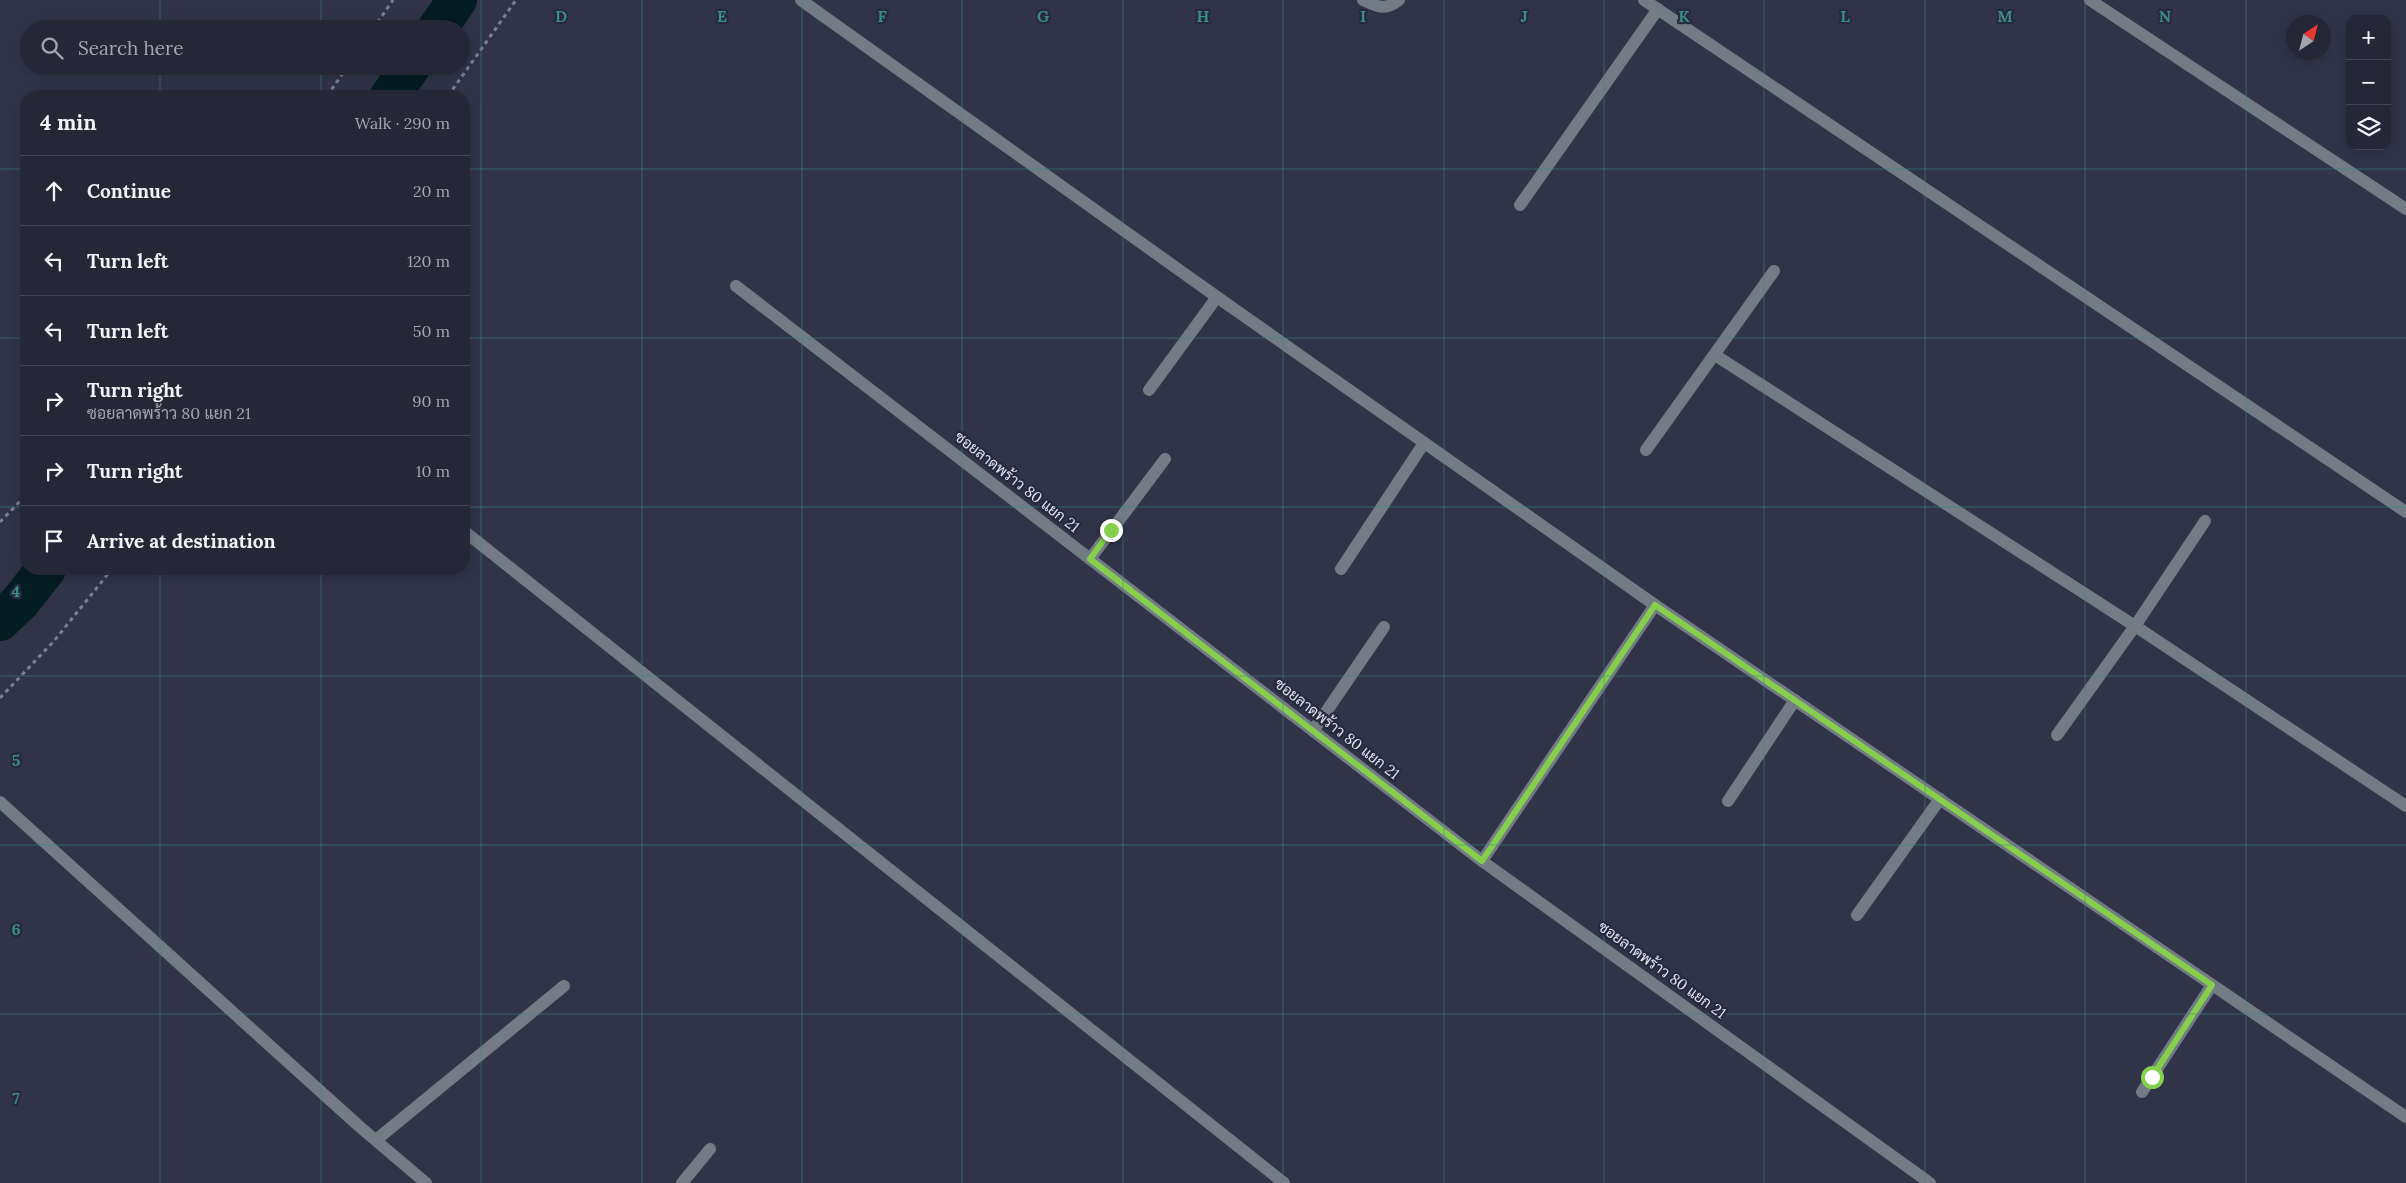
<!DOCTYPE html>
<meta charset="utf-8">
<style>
body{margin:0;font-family:Lora,Sarabun,serif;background:#313342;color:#f1f3f6}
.controls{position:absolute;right:15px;top:15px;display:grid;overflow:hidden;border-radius:10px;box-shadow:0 2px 12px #0003}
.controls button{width:45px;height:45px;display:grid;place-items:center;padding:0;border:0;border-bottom:1px solid #424452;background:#252737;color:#f1f3f6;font:25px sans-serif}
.compass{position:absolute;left:2286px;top:15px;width:45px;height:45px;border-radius:50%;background:#252737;box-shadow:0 2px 12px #0003;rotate:36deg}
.stop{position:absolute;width:15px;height:15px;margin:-11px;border:4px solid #86cf4c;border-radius:50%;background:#fff}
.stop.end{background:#86cf4c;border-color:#fff;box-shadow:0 1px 5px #0008}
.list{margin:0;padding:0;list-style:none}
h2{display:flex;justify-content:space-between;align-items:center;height:65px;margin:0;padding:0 20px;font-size:21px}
h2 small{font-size:16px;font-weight:400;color:#a3a5ad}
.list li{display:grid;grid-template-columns:32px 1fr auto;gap:15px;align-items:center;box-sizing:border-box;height:70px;padding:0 20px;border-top:1px solid #424452}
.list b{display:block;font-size:19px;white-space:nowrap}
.list p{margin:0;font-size:16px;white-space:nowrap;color:#a3a5ad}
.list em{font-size:16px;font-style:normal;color:#a3a5ad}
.icon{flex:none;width:28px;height:28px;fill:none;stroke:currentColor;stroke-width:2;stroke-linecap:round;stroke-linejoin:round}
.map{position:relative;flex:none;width:2406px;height:1183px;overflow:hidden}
.search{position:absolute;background:#252737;box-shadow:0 2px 12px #0003;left:20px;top:20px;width:450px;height:55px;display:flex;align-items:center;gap:12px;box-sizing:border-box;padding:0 18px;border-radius:28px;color:#a3a5ad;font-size:19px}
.panel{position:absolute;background:#252737;box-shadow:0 2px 12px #0003;left:20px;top:90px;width:450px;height:485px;border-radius:20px}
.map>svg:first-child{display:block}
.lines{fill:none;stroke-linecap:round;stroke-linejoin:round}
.canal{stroke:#041d22;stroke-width:40}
.path{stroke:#7c7f90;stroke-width:3;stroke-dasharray:4 4;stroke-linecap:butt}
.minor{stroke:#737b84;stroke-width:12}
.route{stroke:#86cf4c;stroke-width:6}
.grid{fill:none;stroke:#398c88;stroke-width:1;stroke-opacity:0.55}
.labels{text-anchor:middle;stroke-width:4.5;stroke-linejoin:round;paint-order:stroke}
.street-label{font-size:15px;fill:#dfe2ef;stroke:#272a3e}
.grid-label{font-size:16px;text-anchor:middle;font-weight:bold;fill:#398c88;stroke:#272a3e;stroke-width:4.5;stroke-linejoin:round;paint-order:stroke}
</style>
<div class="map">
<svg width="2406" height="1183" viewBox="0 0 2406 1183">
<rect width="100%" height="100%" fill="#313449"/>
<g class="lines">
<g class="canal">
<polyline points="437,29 457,0"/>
<polyline points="390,96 411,66"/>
<polyline points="0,621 20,602 46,569"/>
</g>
<g class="path">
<polyline points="373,29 393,0"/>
<polyline points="327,96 348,66"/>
<polyline points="448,96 516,0"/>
<polyline points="0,522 26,495"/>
<polyline points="0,698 54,641 112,569"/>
</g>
<g class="minor">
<polyline points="801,0 1217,297 1655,605 2406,1117"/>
<path d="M1363,0C1377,7 1386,11 1399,0"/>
<polyline points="1644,0 2406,512"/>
<polyline points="2090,0 2406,209"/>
<polyline points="1520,205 1658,9"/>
<polyline points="736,286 1482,861 1930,1183"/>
<polyline points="1715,355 2135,626 2406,806"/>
<polyline points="1149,390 1217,297"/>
<polyline points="1646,450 1774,271"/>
<polyline points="464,531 1284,1183"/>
<polyline points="1090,559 1165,459"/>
<polyline points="1341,569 1424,443"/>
<polyline points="1313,731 1384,627"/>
<polyline points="2057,735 2135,626 2205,521"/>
<polyline points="1728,801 1795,700"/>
<polyline points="0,802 360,1127 426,1183"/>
<polyline points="1482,861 1655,605"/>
<polyline points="1857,915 1940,799"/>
<polyline points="2142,1092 2212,985"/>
<polyline points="376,1140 564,986"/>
<polyline points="682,1183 710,1149"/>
</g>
</g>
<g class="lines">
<polyline class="route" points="1111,530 1090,559 1482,861 1655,605 2212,985 2152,1077"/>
</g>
<path class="grid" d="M160,0V29M321,0V29M481,0V1183M642,0V1183M802,0V1183M962,0V1183M1123,0V1183M1283,0V1183M1444,0V1183M1604,0V1183M1764,0V1183M1925,0V1183M2085,0V1183M2246,0V1183M160,66V96M321,66V96M0,169H26M464,169H2406M0,338H26M464,338H2406M0,507H26M464,507H2406M160,569V1183M321,569V1183M0,676H2406M0,845H2406M0,1014H2406"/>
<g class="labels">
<g class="street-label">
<text transform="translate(1017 482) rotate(38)" y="5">ซอยลาดพร้าว 80 แยก 21</text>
<text transform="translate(1337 729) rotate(38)" y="5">ซอยลาดพร้าว 80 แยก 21</text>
<text transform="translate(1662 970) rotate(36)" y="5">ซอยลาดพร้าว 80 แยก 21</text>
</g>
</g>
<g class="grid-label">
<text x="561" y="22">D</text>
<text x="722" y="22">E</text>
<text x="882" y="22">F</text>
<text x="1043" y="22">G</text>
<text x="1203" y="22">H</text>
<text x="1363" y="22">I</text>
<text x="1524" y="22">J</text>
<text x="1684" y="22">K</text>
<text x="1845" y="22">L</text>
<text x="2005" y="22">M</text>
<text x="2165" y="22">N</text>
<text x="16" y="597">4</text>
<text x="16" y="766">5</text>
<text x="16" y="935">6</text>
<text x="16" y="1104">7</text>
</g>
</svg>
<div class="controls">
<button>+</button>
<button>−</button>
<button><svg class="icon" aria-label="layers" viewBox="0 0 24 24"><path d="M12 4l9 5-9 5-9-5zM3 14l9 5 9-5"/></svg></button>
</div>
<svg class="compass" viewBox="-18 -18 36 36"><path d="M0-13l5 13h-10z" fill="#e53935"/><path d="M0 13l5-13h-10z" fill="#a3a5ad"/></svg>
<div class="stop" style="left:2152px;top:1077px"></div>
<div class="stop end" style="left:1111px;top:530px"></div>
<div class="search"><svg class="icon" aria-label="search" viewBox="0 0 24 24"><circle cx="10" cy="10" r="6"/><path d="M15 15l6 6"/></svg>Search here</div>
<section class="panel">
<h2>4 min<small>Walk · 290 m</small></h2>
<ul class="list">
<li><svg class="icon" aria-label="ahead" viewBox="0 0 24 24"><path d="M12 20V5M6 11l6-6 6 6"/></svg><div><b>Continue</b></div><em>20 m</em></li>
<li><svg class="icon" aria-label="left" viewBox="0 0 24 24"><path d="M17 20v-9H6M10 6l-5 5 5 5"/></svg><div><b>Turn left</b></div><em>120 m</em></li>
<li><svg class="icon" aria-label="left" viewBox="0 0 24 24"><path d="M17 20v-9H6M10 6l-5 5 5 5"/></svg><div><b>Turn left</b></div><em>50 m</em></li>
<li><svg class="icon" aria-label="right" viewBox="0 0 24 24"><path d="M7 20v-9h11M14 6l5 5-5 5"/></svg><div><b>Turn right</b><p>ซอยลาดพร้าว 80 แยก 21</p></div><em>90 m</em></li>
<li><svg class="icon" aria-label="right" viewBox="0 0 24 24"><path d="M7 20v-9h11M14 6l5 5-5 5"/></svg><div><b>Turn right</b></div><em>10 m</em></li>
<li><svg class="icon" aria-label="arrive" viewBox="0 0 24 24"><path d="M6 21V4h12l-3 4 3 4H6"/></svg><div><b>Arrive at destination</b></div></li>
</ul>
</section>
</div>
